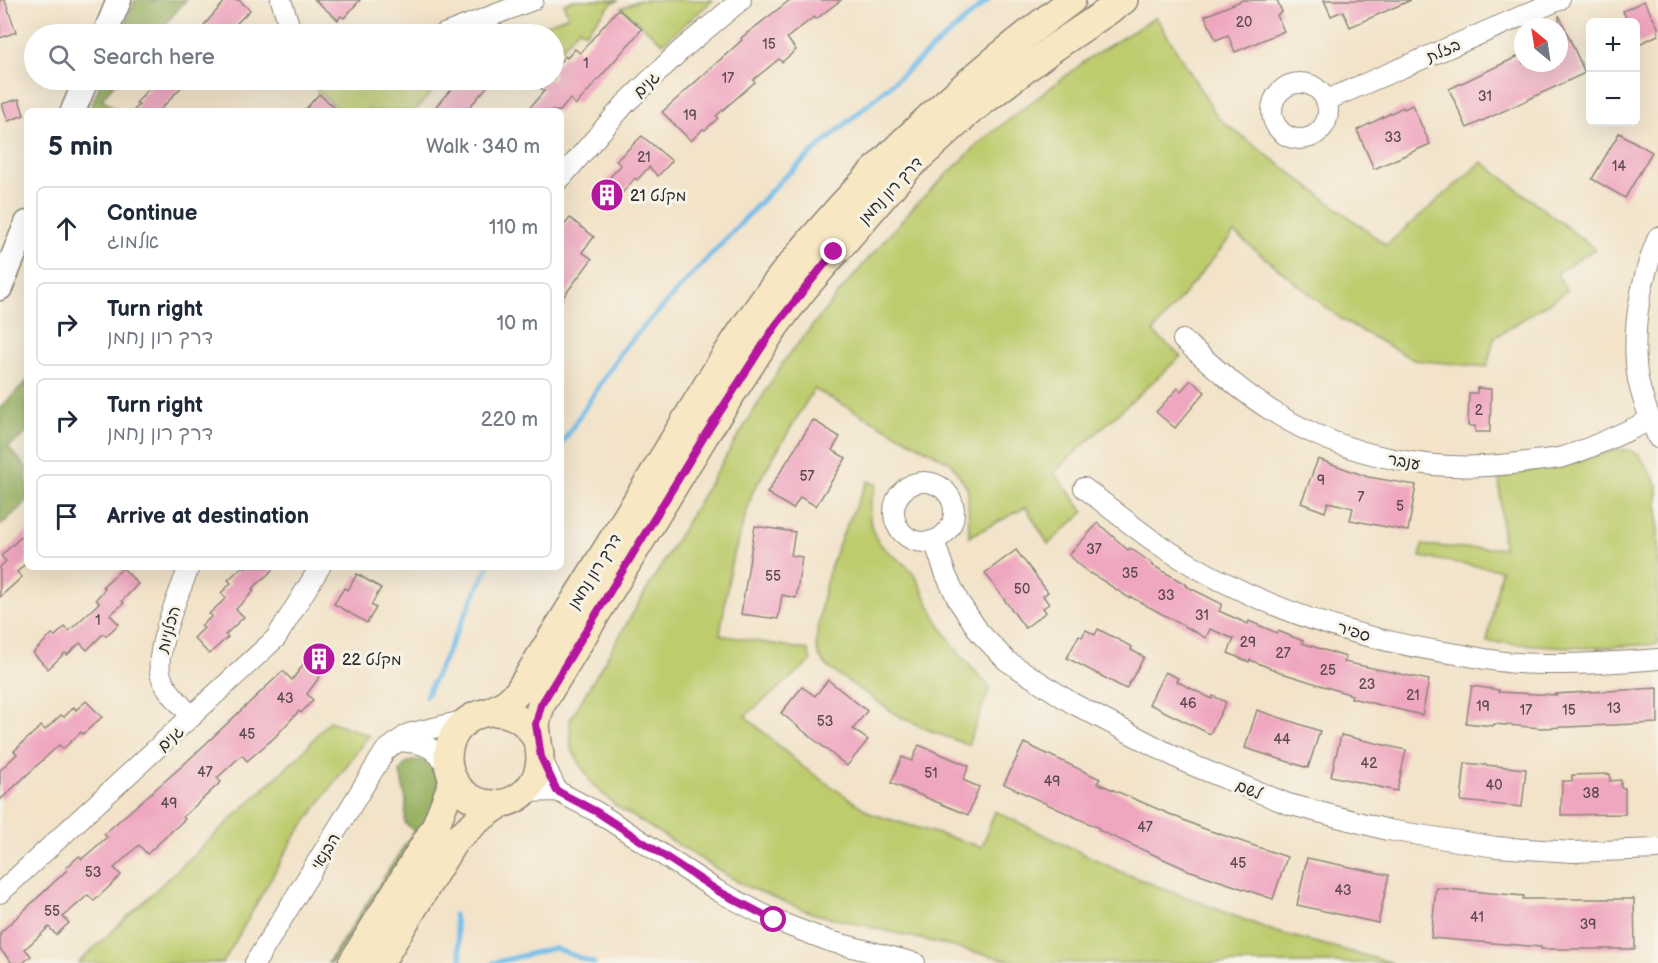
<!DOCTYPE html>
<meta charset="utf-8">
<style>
body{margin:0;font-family:"Balsamiq Sans","Playpen Sans Hebrew",sans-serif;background:#f2f2f3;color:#1f2937}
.controls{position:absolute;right:18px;top:18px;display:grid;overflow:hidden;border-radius:9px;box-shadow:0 6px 24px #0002}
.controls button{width:54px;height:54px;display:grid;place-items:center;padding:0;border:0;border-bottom:2px solid #e0e1e3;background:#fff;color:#1f2937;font:30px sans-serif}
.compass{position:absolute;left:1514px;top:18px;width:54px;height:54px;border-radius:50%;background:#fff;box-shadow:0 6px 24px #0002;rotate:330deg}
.stop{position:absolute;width:18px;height:18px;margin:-14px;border:4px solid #b5179e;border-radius:50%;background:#fff}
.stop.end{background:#b5179e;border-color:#fff;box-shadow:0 2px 6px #0008}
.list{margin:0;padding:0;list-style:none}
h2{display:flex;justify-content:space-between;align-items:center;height:78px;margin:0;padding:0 24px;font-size:26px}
h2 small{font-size:20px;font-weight:400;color:#747a83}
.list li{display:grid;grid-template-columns:39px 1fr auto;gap:18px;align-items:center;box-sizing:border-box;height:84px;margin:0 12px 12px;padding:0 12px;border:2px solid #e0e1e3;border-radius:9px}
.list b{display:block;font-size:22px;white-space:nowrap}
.list p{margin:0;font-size:20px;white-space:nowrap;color:#747a83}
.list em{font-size:20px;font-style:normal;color:#747a83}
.icon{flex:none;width:33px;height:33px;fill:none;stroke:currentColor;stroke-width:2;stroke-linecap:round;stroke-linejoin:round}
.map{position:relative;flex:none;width:1658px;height:963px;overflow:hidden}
.search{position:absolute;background:#fff;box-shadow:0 6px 24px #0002;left:24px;top:24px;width:540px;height:66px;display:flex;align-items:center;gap:15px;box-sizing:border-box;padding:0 21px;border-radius:33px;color:#747a83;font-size:22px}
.panel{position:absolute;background:#fff;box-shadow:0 6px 24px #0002;left:24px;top:108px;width:540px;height:462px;border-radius:9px}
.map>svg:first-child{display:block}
.green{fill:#becc6e;stroke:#747c4c;stroke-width:1.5}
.forest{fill:#96b061;stroke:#606e46;stroke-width:1.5}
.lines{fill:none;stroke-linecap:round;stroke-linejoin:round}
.stream{stroke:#6ebce9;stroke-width:5}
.building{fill:#efa6bf}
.minor-casing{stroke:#8e877a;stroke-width:22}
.tertiary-casing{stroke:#8e877a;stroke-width:27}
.secondary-casing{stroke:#8e877a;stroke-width:30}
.minor{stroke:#fff;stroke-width:20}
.tertiary{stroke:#fff;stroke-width:24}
.secondary{stroke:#f7e8c3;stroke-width:27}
.route{stroke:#b5179e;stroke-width:8}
.labels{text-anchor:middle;stroke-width:6;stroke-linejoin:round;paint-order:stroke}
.number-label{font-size:14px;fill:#5c4a50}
.street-label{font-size:16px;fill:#2b2b2b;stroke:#f7f3e8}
.poi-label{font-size:16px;fill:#2b2b2b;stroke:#f7f3e8;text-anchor:start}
</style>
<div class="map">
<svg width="1658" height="963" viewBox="0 0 1658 963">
<rect width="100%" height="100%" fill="#f7f3e8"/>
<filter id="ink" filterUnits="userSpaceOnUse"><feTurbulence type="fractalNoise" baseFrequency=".0167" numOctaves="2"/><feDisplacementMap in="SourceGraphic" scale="12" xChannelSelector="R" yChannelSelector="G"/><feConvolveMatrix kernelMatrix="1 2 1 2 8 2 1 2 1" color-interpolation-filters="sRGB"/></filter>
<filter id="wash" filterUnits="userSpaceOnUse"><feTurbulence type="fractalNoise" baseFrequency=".008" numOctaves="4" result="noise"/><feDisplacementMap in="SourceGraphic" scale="24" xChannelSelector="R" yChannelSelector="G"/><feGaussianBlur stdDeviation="1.35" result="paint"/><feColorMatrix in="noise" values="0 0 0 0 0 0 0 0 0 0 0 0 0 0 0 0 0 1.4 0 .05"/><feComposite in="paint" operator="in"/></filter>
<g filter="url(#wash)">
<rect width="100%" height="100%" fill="#f2e3c9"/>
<g class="green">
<polygon points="573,0 619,0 612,3 585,33 579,28 554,57 554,34 522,34 568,16 564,4"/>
<polygon points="639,0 713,0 663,43 621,8"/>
<polygon points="1156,17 1218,118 1386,245 1482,162 1595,249 1557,273 1567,291 1494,338 1487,367 1414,360 1342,320 1234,233 1153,332 1181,356 1054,472 1084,512 1048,544 1026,507 969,537 968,489 951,463 814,389 753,491 731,564 720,635 808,650 811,661 745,716 803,767 872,814 982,847 995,811 1119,871 1276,932 1393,963 1020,963 812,913 743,885 616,806 592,784 571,748 570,720 705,491 784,361 838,294 916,204 985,138 1089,58"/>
<polygon points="305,80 442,80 415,111 371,111 369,109 365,111 341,111"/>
<polygon points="1615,450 1628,450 1639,455 1658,485 1658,644 1588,648 1487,642 1501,570 1420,557 1422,545 1460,548 1503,548 1499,475 1562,466"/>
<path d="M868,481L877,485C869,501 867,518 874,534C882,553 902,558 913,573C922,585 926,601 934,614C948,642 969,666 990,687L968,745L931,731L897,715L830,669C824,663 819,658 817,650C815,641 817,631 819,622C824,571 845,526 868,481Z"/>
<polygon points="329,721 369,735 294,838 223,963 78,963 301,754"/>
</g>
<g class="forest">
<polygon points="135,0 186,0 157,34 121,34"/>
<polygon points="102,80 118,80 102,98 117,111 89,111"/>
<polygon points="27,381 27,433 8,447 27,468 27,501 0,526 0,408"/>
<path d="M420,760C443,765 438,790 435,807L331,963H328L414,831L405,823L406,800L400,772C405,762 409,761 420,760Z"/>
</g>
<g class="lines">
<g class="stream">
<polyline points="561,445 623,349 781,180 988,0"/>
<polyline points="426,696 488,567"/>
<polyline points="454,915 462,963"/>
<polyline points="493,963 554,948 594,963"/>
</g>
</g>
<g id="blocks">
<g class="building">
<polygon points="0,0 5,0 16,32 0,38"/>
<polygon points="226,0 239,0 250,10 226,34 199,34 206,27 204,25"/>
<polygon points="315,0 360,0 344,18 341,16 338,20"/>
<polygon points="790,0 841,0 816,19 814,17 787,38 796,50 782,62 779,59 753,80 755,82 716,116 718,118 705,130 703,129 691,141 662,112 742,40 741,38"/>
<polygon points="1243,0 1277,0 1282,12 1277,15 1284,31 1235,52 1228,35 1216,40 1205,16"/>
<polygon points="1324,0 1411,0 1350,27 1343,11 1331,16"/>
<polygon points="1644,1 1658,27 1658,35 1639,44 1635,37 1635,22 1628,22 1623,11"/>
<polygon points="618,9 642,29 576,105 570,99 560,111 527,111 544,91 531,80 554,80 554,69 565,56 567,58 575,49 580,53"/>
<polygon points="1559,15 1585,73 1467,128 1449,89 1523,54 1523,63 1559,63"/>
<polygon points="157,80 188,80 159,111 133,111 139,105 136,103"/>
<polygon points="459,80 493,80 466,111 432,111"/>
<polygon points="319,94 339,111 304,111"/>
<polygon points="19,99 24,115 8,121 2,104"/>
<polygon points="1412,105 1430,144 1374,169 1357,130 1403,107 1404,109"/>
<polygon points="1619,133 1652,152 1625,198 1592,179"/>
<polygon points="642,136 672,161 658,176 649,167 637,180 635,178 607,211 592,197 621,165 616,161"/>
<polygon points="570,218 594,237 582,252 592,259 561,300 561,229"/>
<polygon points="1191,380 1205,392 1175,428 1156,412 1178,388 1181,391"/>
<polygon points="1477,388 1491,389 1490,432 1475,432 1475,426 1468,426 1469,393 1477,393"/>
<polygon points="813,420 840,437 832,450 846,458 816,506 800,497 793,509 767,493"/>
<polygon points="1318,459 1368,477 1416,485 1408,531 1350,520 1353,508 1328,502 1325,512 1301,503"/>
<polygon points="1098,523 1128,550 1130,548 1153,564 1152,565 1187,585 1186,586 1222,604 1219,611 1248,624 1249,621 1277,633 1278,631 1303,641 1302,643 1346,657 1344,662 1429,680 1422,715 1351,698 1352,695 1285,674 1250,660 1249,662 1228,653 1234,639 1210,629 1206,638 1131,597 1129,598 1091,573 1090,574 1069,555"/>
<polygon points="755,526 795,532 791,555 802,557 796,598 782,595 778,619 741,614"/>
<polygon points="27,531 27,562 17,572 22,577 0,597 0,567 6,561 1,556"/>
<polygon points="1016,550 1048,592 1043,596 1049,604 1043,608 1046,612 1025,628 985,573"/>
<polygon points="242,567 276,567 252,589 254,591 236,609 244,617 225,635 228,637 209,654 194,638 204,628 201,626 212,616 209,614 226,598 221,593 231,583 228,580"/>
<polygon points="123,568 138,584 122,601 124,603 110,615 119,624 106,636 103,634 87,650 80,643 67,655 65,653 48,669 33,653 52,634 55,636 65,627 69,631 99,603 96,599 105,589 103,586"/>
<polygon points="357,574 381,588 371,605 376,608 367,623 334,604 344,588 348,590"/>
<polygon points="1098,629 1132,647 1131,650 1144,657 1126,689 1067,658 1079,635 1082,637 1086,630 1095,635"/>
<polygon points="318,644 335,656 307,694 313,700 301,713 299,711 275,737 247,761 242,755 217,778 221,782 183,817 185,819 147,854 139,845 114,868 121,875 109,887 94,901 88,895 63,917 69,923 56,935 49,927 25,949 31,956 23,963 12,963 0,949 0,933 67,870 66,868 79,856 82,859 107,837 104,834 182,766 283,671 292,680"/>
<polygon points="1165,672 1178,678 1176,681 1212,699 1213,696 1226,702 1210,734 1149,704"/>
<polygon points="828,680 867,711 853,729 868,740 847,766 781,713 802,687 815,696"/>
<polygon points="1472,686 1499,690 1498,692 1556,695 1555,694 1658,688 1658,723 1543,728 1494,724 1493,726 1466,723"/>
<polygon points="86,701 102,717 83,734 81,732 63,749 59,745 0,800 0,770 17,754 14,751 41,726 45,730 61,715 64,717 74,707 76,710"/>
<polygon points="1257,710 1320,731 1308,768 1245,748"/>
<polygon points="1341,735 1406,750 1397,791 1331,776"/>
<polygon points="1024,743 1100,779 1097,783 1202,828 1287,857 1273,899 1188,870 1098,830 1099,828 1004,784"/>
<polygon points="919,745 969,766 963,780 979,787 968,815 891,783 902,757 912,761"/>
<polygon points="1465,763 1526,769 1522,807 1461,801"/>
<polygon points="1610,774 1610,781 1621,780 1621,788 1625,788 1625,814 1561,815 1562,781 1572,781 1572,775"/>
<polygon points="1307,858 1389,875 1378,923 1297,905"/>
<polygon points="1436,888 1524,896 1523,899 1634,899 1635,949 1541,949 1541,947 1431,938"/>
</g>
</g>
</g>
<g filter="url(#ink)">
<use href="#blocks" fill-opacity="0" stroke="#8e877a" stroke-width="1.5"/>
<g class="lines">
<g class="minor-casing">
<g id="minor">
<polyline points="281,0 292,34"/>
<polyline points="444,34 533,0"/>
<circle cx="1300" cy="111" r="28"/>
<polyline points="1327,100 1559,0"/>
<polyline points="561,178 625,104 681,50 741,0"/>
<path d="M1658,237C1642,277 1633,320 1636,363C1637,388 1649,416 1658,438"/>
<path d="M1183,340C1212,365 1240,391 1272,411C1348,459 1439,475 1527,462C1538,460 1551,460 1563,457C1591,449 1624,432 1651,420"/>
<circle cx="924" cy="512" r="30"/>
<path d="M1084,488C1111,508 1136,530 1164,548C1254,606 1358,640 1463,655C1480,658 1499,662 1517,663C1564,666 1611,663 1658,659"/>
<polyline points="934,541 946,575 959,602 980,633 1007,661 1072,703 1187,763 1288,804 1388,830 1496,847 1573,852 1658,849"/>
<path d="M189,567C180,591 153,652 161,676C164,688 183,707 192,717"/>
<path d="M398,741C424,743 432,745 448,766"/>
<polyline points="541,757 557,791"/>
<polyline points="525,792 557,791 597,812 718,891 774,920 829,941 915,963"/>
<polyline points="0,893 276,638 320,567"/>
<polyline points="255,963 385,751 408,734 467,720"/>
</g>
</g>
<g class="tertiary-casing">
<g id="tertiary">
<polyline points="105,34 119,0"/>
<polyline points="73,111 86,80"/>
<polyline points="0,288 27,223"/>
</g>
</g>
<g class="secondary-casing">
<g id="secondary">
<path d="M491,711L506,703L518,692C563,620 608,548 652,476C693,408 734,337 783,274C866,170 965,78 1072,0"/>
<circle cx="494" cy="758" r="46"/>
<polyline points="538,743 536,724 541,705 705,435 776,325 803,290 908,168 968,113 1052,49 1124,0"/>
<polyline points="352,963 435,827 453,781"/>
<polyline points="380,963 455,840 478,820 501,804"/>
</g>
</g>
<use href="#minor" class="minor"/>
<use href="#tertiary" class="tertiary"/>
<use href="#secondary" class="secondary"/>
</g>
</g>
<g class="lines" filter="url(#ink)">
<polyline class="route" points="774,920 718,891 597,812 557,791 541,757 536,724 541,705 705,435 776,325 834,252"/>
</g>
<defs>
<g id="building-disc" transform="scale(1.725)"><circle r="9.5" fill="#b5179e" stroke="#f7f3e8"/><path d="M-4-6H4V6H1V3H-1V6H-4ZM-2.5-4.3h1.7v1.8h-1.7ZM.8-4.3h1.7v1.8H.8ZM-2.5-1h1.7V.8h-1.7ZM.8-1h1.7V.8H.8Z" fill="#fff"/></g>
</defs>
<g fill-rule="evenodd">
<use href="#building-disc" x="607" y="195"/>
<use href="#building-disc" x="319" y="659"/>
</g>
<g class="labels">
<g class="number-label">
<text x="1244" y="27">20</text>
<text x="769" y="49">15</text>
<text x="586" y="68">1</text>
<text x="728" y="83">17</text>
<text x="1485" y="101">31</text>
<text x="690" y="120">19</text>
<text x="1393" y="142">33</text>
<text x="644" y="162">21</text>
<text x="1619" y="171">14</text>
<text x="1479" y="415">2</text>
<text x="807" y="481">57</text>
<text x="1321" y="485">9</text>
<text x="1361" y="502">7</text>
<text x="1400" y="511">5</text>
<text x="1094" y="554">37</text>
<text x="1130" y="578">35</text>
<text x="773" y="581">55</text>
<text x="1022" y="594">50</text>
<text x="1166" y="600">33</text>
<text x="1202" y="620">31</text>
<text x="98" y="625">1</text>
<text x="1248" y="647">29</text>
<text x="1283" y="658">27</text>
<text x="1328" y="675">25</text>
<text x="1367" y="689">23</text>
<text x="1413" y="700">21</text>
<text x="285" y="703">43</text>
<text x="1188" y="708">46</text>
<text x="1483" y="711">19</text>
<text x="1614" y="713">13</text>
<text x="1526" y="715">17</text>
<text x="1569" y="715">15</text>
<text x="825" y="726">53</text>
<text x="247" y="739">45</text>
<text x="1282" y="744">44</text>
<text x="1369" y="768">42</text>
<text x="205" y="777">47</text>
<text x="931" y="778">51</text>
<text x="1052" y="786">49</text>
<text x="1494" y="790">40</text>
<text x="1591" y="798">38</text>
<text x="169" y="808">49</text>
<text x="1145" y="832">47</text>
<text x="1238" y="868">45</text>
<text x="93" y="877">53</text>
<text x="1343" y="895">43</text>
<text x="52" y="916">55</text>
<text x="1477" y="922">41</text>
<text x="1588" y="929">39</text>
</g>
<g class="street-label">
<text transform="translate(1443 50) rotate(-24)" y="6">בזלת</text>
<text transform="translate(646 84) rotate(-44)" y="6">גנים</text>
<text transform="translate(890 190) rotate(-47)" y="6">דרך רון נחמן</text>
<text transform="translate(1404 461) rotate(10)" y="6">ענבר</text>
<text transform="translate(594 571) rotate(-58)" y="6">דרך רון נחמן</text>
<text transform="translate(168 629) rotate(-74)" y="6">הכלניות</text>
<text transform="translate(1354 631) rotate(17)" y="6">ספיר</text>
<text transform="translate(170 738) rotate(-43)" y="6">גנים</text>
<text transform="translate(1249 789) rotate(22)" y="6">לשם</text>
<text transform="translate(325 851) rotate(-58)" y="6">הבנאי</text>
</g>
<g class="poi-label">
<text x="630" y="201">מקלט 21</text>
<text x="342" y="665">מקלט 22</text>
</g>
</g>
</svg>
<div class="controls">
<button>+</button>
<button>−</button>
</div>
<svg class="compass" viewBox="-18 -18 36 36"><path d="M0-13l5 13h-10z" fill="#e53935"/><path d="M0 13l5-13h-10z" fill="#747a83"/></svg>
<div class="stop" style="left:774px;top:920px"></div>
<div class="stop end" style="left:834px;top:252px"></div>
<div class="search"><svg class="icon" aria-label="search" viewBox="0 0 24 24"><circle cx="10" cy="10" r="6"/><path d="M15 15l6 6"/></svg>Search here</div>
<section class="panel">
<h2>5 min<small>Walk · 340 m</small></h2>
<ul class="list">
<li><svg class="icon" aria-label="ahead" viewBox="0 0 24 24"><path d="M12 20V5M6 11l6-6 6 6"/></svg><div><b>Continue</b><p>אלמוג</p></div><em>110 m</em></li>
<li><svg class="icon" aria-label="right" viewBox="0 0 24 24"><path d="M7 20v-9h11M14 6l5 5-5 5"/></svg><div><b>Turn right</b><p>דרך רון נחמן</p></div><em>10 m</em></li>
<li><svg class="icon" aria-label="right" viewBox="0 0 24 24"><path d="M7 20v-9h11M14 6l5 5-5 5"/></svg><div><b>Turn right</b><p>דרך רון נחמן</p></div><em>220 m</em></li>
<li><svg class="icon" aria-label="arrive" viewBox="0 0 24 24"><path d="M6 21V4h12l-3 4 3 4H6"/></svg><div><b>Arrive at destination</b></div></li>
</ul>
</section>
</div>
